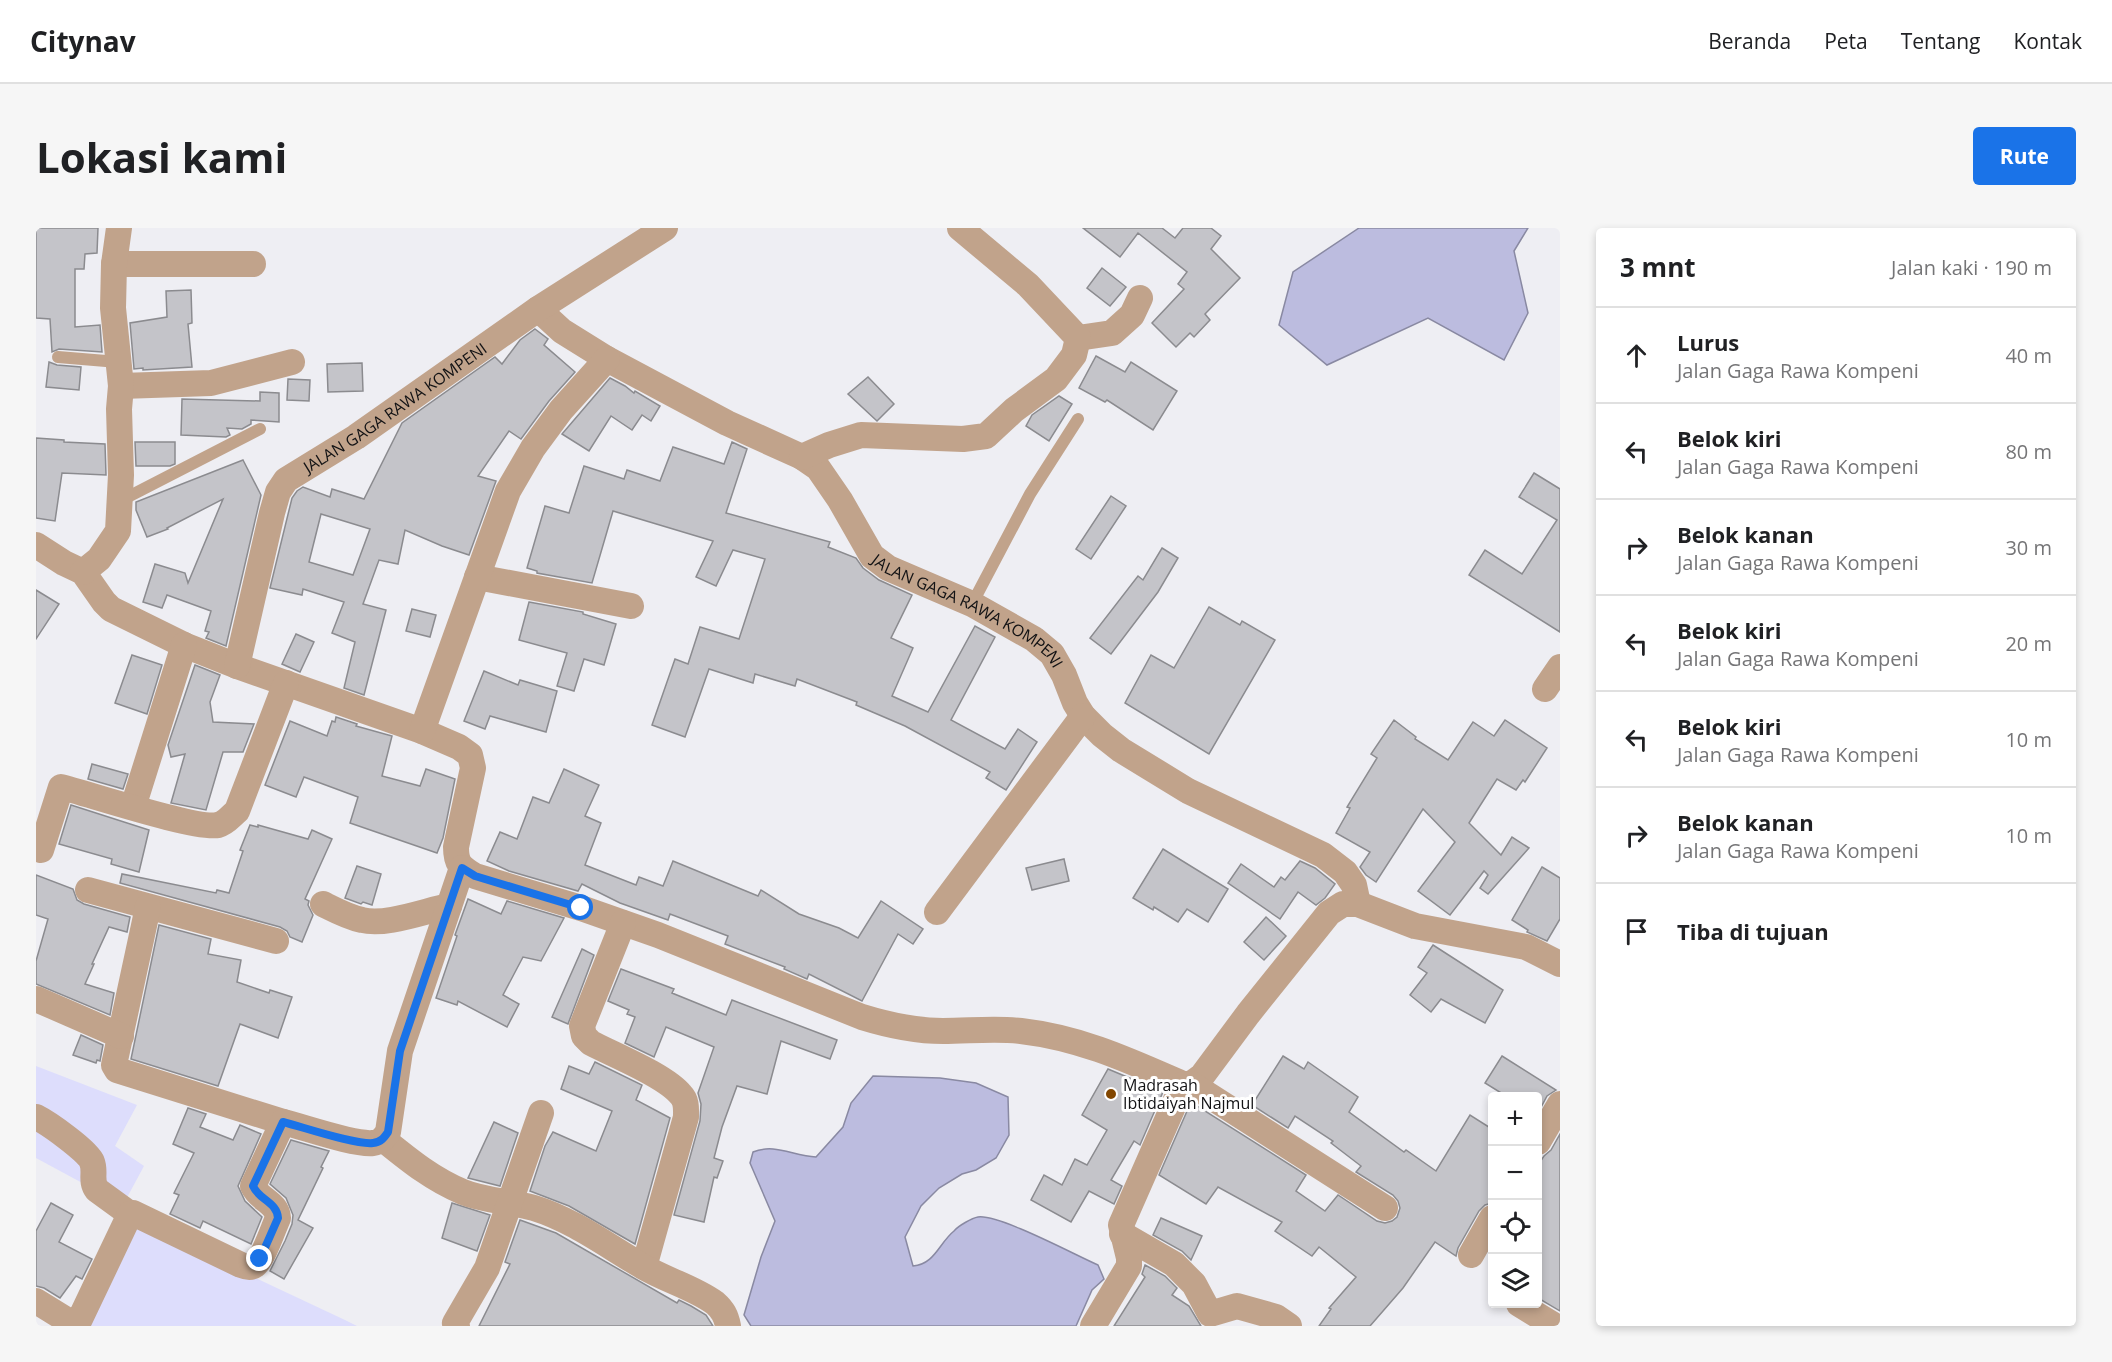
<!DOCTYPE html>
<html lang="id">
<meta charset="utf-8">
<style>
body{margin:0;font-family:"Open Sans",sans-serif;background:#f6f6f6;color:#202124}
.controls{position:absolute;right:18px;bottom:18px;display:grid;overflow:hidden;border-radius:6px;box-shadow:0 3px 9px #0003}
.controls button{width:54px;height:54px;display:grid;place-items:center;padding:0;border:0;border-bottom:2px solid #e0e0e0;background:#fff;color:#202124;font:30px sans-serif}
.stop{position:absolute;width:18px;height:18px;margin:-14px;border:4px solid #1a73e8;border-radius:50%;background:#fff}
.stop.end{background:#1a73e8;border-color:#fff;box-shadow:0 2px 6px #0008}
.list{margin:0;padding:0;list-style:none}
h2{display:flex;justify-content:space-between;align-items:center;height:78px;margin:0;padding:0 24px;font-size:26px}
h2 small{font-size:20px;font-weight:400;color:#757577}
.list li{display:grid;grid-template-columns:39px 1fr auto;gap:18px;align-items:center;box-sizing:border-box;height:96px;padding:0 24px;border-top:2px solid #e0e0e0}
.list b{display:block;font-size:22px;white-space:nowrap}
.list p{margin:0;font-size:20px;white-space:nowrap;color:#757577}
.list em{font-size:20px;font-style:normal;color:#757577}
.icon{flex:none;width:33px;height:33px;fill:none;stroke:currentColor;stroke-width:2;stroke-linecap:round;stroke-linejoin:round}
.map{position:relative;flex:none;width:1524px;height:1098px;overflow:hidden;border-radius:6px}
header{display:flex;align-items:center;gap:36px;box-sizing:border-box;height:84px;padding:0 30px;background:#fff;border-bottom:2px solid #e0e0e0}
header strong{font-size:28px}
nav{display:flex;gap:33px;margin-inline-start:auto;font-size:21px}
.intro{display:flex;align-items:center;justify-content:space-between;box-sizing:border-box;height:144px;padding:0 36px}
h1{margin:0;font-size:42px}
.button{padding:15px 27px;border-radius:6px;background:#1a73e8;color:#fff;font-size:21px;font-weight:700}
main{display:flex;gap:36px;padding:0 36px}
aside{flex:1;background:#fff;border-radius:6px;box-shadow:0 3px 9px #0003}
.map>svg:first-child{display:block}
.green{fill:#ddddfc}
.water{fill:#bcbcdf;stroke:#8989a2;stroke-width:1.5}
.building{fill:#c4c4c9;stroke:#8b8b8f;stroke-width:1.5;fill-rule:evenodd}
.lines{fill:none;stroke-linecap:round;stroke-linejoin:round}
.service{stroke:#c1a38b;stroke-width:12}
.minor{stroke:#c1a38b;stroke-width:26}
.route{stroke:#1a73e8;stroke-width:8}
.poi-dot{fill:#824600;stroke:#fff;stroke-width:2}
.labels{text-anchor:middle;stroke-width:6;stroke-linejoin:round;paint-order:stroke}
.street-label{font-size:16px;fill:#121214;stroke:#fff}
.poi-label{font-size:16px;fill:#121214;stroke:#fff;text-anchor:start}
</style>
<header>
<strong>Citynav</strong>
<nav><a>Beranda</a><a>Peta</a><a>Tentang</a><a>Kontak</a></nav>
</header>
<div class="intro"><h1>Lokasi kami</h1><a class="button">Rute</a></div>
<main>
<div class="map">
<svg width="1524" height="1098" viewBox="0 0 1524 1098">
<rect width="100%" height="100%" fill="#eeeef3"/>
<g class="green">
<polygon points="0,838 101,877 79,918 108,938 87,977 0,930"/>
<polygon points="96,992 309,1092 321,1098 53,1098"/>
</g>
<g class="water">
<polygon points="1323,0 1492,0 1478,23 1492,85 1468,132 1392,90 1291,137 1243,97 1257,44"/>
<path d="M837,848L904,850L940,855L972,869L973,907L960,930L940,942L926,946L903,960L885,978L869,1009L877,1038C899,1036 903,1015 918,1003C922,998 936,990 942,989C963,986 1039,1027 1062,1037L1068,1051L1056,1062L1040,1098H715L708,1087L725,1029L739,993L714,935L717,924C739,915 757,928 780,929L807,899L815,875Z"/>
</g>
<g class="building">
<polygon points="0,0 62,0 61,25 49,26 48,41 39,41 39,99 64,97 66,124 23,121 16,124 14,91 0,90"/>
<polygon points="1047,0 1126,0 1139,10 1147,0 1175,0 1185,8 1175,21 1204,50 1169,86 1174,92 1158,109 1154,105 1140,119 1116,95 1148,61 1142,56 1151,44 1102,5 1084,29"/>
<polygon points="1066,40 1090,59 1074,78 1051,60"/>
<polygon points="155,62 156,95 152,96 156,139 107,142 107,140 98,141 94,95 131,89 130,63"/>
<path d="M499,101L512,111L508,117L539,144L513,173L485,211L473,203L442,248L460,253L433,327L406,318L369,302L362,336L343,332L327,376L350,382L328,467L308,460L319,414L296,405L308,374L267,361L266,367L234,360L256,270L261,263L267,259L294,269L296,261L328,271L366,195L459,129L466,136L484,112ZM285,286L334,301L317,347L273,334Z"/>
<polygon points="1060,128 1089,144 1095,134 1141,163 1117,202 1071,172 1069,174 1043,160"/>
<polygon points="13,134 21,137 45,139 43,162 10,159"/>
<polygon points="326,135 327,163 292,164 291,136"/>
<polygon points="832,149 858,176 841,193 812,166"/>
<polygon points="574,150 589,158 598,165 599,163 624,178 615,193 606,187 596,202 575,188 553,223 526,206"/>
<polygon points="252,151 274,152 273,173 251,172"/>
<polygon points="224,164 243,165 243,194 215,192 215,196 206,201 191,200 194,207 190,209 145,207 146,171 224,173"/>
<polygon points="1023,168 1036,176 1013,213 990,198 996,187"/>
<polygon points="0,210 28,212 28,214 69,216 70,247 26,245 19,293 0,290"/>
<polygon points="99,214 139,214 139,236 134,238 100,238"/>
<polygon points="696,214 711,221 690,285 794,314 792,319 820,330 827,340 843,352 876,367 855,410 877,420 856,468 892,484 939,398 959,409 915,492 969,521 982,501 1001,514 970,562 950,550 954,544 869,498 820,477 821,474 761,451 759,458 719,446 717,455 673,441 649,509 616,497 639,431 652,436 664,399 703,411 729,331 697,322 680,358 660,349 677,313 577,283 556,355 501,345 501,343 491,340 509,278 533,285 548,238 588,251 591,242 624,253 637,219 688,236"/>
<polygon points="207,232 225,267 190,418 170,410 173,404 169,403 175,383 131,367 126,380 107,374 119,336 149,345 152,355 187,271 131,300 132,301 111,309 100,282 100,274"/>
<polygon points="1498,245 1524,261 1524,404 1433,347 1449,322 1486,346 1521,292 1483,269"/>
<polygon points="1075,268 1090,278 1055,331 1040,321"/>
<polygon points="1126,320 1142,330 1122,364 1075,426 1054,410 1102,348 1107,352"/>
<polygon points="0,362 23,376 0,411"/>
<polygon points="493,374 547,384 547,386 580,396 568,437 548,431 538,463 521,458 531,425 483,412"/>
<polygon points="1173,379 1204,397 1206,393 1239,412 1173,526 1089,475 1115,427 1138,440"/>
<polygon points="376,381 400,387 394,409 370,403"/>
<polygon points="260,406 278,414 264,444 246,436"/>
<polygon points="96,427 126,437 111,486 79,475"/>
<polygon points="159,437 184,447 174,474 177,494 218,496 207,524 187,524 170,582 135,575 149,526 135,529 132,517"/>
<polygon points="448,443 482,457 484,452 521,463 510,504 454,488 449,501 428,493"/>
<polygon points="300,489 321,496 320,498 356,508 346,548 384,558 390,541 419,551 407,610 401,625 314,595 322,569 268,549 260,569 229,557 254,493 291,508 296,493 299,494"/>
<polygon points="1358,492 1380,509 1379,511 1412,532 1437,494 1458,508 1469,492 1511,520 1489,554 1487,552 1480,562 1461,551 1433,595 1465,627 1476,609 1493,620 1452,666 1444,660 1452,647 1448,643 1414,687 1382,663 1419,614 1387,581 1340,654 1330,647 1324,639 1334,624 1300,605 1314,580 1311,579 1341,530 1335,526"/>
<polygon points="56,536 92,546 87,561 52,551"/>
<polygon points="528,541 563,557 549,588 565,595 549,637 600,657 603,649 627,658 637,633 722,668 725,662 763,686 803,700 822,710 845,673 887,701 877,716 862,706 826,773 773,746 771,751 748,741 749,739 689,716 692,708 634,686 632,692 584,675 546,656 542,663 473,643 451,633 464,604 481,611 497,569 513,575"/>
<polygon points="35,577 113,602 103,644 75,636 76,631 23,616"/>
<polygon points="214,597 222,599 222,597 272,611 276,602 296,611 269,671 273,673 272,677 277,687 266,714 254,709 251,703 244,699 84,655 86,646 180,665 181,662 193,665 207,623 204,622"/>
<polygon points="1127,621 1192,661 1172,694 1151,681 1142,694 1118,679 1117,682 1097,670"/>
<polygon points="1028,631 1033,653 996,662 990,640"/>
<polygon points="1264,633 1279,640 1299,656 1289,670 1280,677 1262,664 1244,691 1192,655 1205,636 1238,659 1245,649 1249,652"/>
<polygon points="321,638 345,646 336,677 327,674 325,676 309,670"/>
<polygon points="1506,639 1524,650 1524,691 1511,713 1491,704 1492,702 1476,692"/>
<polygon points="0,647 37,661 41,672 48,676 94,689 91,704 73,699 56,736 58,736 49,756 78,765 74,787 0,756 0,733 12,691 0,687"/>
<polygon points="432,671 465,686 471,673 528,690 505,733 487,729 467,767 483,776 471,799 422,773 421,777 400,770 421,708 419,707"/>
<polygon points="1230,689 1250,708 1228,732 1208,714"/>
<polygon points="123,697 175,711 172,726 205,732 201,754 233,765 234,762 256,769 242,810 204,796 182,858 95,831"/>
<polygon points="1397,717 1467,762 1449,795 1405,771 1395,784 1374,767 1391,745 1382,739"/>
<polygon points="546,721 558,727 532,796 516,789"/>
<polygon points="585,741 638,761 636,765 690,787 696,772 801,812 794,831 745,813 731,866 701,858 686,899 678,930 687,933 681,950 678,949 668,994 638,987 664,893 665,876 662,865 678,819 630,799 618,829 589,815 599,789 591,786 593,782 572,773"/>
<polygon points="45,807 67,817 64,833 61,832 60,835 37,827"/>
<polygon points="1247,828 1268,841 1272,834 1322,869 1313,884 1368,924 1370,922 1400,943 1434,887 1456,901 1456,975 1449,977 1443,983 1422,1020 1420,1028 1399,1014 1367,1060 1334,1098 1283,1098 1295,1081 1293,1080 1320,1049 1283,1019 1276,1028 1239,1003 1246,994 1182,959 1170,976 1123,947 1155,874 1270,947 1260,963 1289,983 1302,967 1341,993 1349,995 1356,993 1361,989 1364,980 1362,973 1357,967 1320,944 1325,938 1295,915 1297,913 1259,888 1252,900 1216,877"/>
<polygon points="1466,828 1520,862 1511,868 1502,885 1502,868 1470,868 1449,855"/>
<polygon points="559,834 606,857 600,872 634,890 599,1016 533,978 494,963 509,918 517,904 560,923 576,883 525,861 533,838 553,846"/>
<polygon points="1072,841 1127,864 1104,917 1098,913 1075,952 1086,958 1078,976 1053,963 1035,994 995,972 1008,947 1026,957 1039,931 1051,937 1071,902 1046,887"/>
<polygon points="152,880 170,886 164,899 197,912 204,897 225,906 202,958 209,973 226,989 215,1016 167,993 164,1000 134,986 143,967 138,965 158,925 137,916"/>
<polygon points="458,894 482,905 464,958 432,950"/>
<polygon points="1524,906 1524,1083 1502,1070 1502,937 1508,928 1515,922"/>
<polygon points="255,912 293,923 285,939 287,940 262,992 277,1000 248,1051 234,1043 249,1013 256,996 257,987 250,970 234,956"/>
<polygon points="15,975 37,987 23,1014 56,1031 46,1051 40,1048 24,1070 8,1060 0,1058 0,1003"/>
<polygon points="416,975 454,987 441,1023 406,1010"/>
<polygon points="1125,990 1166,1008 1155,1032 1146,1023 1117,1007"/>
<polygon points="484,992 520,1005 641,1075 643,1072 655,1078 670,1087 677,1098 443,1098 474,1036 469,1034"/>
<polygon points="1109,1037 1129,1048 1141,1060 1136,1067 1153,1078 1165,1098 1078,1098 1109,1049 1106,1046"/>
</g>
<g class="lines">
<g class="service">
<polyline points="22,129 82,134"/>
<polyline points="84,273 224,201"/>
<polyline points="936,376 994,266 1042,191"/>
</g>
<g class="minor">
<polyline points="78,36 217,36"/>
<path id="s1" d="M502,81L526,103L571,131L691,195L766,229L782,240L804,272L836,328L852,340L936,376L998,411L1016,426L1028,447L1039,475L1047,488L1066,507L1085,522L1152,563L1287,627L1309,644L1318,657L1322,676"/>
<polyline points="1042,110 1076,105 1096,87 1104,70"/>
<polyline points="85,158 175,155 256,134"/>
<polyline points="766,229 793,217 825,207 927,211 950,208 978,182 1020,151 1038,127 1042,110 992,57 924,0"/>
<path d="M0,317L28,335L47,344L68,374L75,381L148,417L201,438L386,503L423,519L434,527L437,540L420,619C420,637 425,639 439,648L545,680L622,707L826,789C852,797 879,803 907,803C933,803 959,800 985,803C1045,810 1092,832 1147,856H1155L1166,848L1212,786L1293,685L1307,676H1322L1379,698L1490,719L1524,736"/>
<polyline points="47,344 63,331 82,303 85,247 83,181 85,158 77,80 78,36 83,0"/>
<polyline points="441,349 595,378"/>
<path id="s2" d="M201,438L236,285L242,264L250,252L320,209L502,81L629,0"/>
<polyline points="1509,461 1524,439"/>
<polyline points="386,503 472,263 497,220 525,182 571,131"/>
<polyline points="97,579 148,417"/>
<path d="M5,622L25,559C53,566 161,602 182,597C190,595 195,588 201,583L250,455"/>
<polyline points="52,662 240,713"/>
<path d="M287,676C299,682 312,689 326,692C350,698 388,683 413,678"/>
<polyline points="112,679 78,837 81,842 247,894"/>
<polyline points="901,684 1047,488"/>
<path d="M587,695L546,798L548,808L555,815C578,827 630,848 645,867C651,873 650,881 650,889L608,1039"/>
<polyline points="0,771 85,808"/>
<polyline points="1155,856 1349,980"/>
<path d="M0,889C12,895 52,923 56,934C60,944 54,953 61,962L94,986"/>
<path d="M347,911C373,932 396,951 427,964C449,973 474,973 498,980C537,992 570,1017 606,1038C629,1052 657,1059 679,1075C687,1082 690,1088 692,1098"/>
<polyline points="1502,914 1524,876"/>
<polyline points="1086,1006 1138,1036 1158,1056 1174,1086 1201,1078 1240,1089 1253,1098"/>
<polyline points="1435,1027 1456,990"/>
<path d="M0,1073L34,1094L38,1095L44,1091L94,986L97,985L205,1037C210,1039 215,1040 219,1037C228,1029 237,1001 242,990C241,974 223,972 217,958L247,894C268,899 318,917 337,915C345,914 348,910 352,904L364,823L426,640"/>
<polyline points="1483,1076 1519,1098"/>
<polyline points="421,1098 419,1095 451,1040 505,885"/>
<polyline points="1057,1098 1093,1038 1093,1030 1085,997 1147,856"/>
</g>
</g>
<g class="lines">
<path class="route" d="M224,1031L242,990C241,974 223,972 217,958L247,894C267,899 319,917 337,915C345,914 348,910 352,904L364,823L426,640L439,648L545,680"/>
</g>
<circle class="poi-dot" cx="1075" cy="866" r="6"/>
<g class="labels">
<g class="street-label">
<text dy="6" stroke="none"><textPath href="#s2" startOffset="324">JALAN GAGA RAWA KOMPENI</textPath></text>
<text dy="6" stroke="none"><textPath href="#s1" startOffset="538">JALAN GAGA RAWA KOMPENI</textPath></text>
</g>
<g class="poi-label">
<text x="1087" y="863">Madrasah<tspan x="1087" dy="18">Ibtidaiyah Najmul</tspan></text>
</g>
</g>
</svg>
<div class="controls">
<button>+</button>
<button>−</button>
<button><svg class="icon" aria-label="locate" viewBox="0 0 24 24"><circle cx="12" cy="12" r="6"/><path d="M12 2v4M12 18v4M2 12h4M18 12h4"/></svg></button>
<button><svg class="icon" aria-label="layers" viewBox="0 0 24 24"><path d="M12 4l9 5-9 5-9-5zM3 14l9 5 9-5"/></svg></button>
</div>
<div class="stop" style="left:545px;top:680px"></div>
<div class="stop end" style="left:224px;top:1031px"></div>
</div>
<aside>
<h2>3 mnt<small>Jalan kaki · 190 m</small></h2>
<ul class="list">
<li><svg class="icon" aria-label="ahead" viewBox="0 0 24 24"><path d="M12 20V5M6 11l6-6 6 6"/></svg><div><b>Lurus</b><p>Jalan Gaga Rawa Kompeni</p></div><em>40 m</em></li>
<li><svg class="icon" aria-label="left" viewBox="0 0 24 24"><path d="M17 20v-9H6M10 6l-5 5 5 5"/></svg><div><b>Belok kiri</b><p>Jalan Gaga Rawa Kompeni</p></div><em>80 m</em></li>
<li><svg class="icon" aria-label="right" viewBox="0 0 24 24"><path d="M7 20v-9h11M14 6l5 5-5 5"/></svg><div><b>Belok kanan</b><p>Jalan Gaga Rawa Kompeni</p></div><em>30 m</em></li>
<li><svg class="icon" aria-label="left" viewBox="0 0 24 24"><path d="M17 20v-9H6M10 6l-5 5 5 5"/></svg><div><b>Belok kiri</b><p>Jalan Gaga Rawa Kompeni</p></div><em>20 m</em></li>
<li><svg class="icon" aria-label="left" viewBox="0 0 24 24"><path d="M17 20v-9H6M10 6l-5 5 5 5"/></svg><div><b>Belok kiri</b><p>Jalan Gaga Rawa Kompeni</p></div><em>10 m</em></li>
<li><svg class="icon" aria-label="right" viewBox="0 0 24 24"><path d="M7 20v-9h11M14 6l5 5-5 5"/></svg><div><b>Belok kanan</b><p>Jalan Gaga Rawa Kompeni</p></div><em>10 m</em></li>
<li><svg class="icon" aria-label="arrive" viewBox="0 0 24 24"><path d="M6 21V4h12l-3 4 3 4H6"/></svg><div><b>Tiba di tujuan</b></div></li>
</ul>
</aside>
</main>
